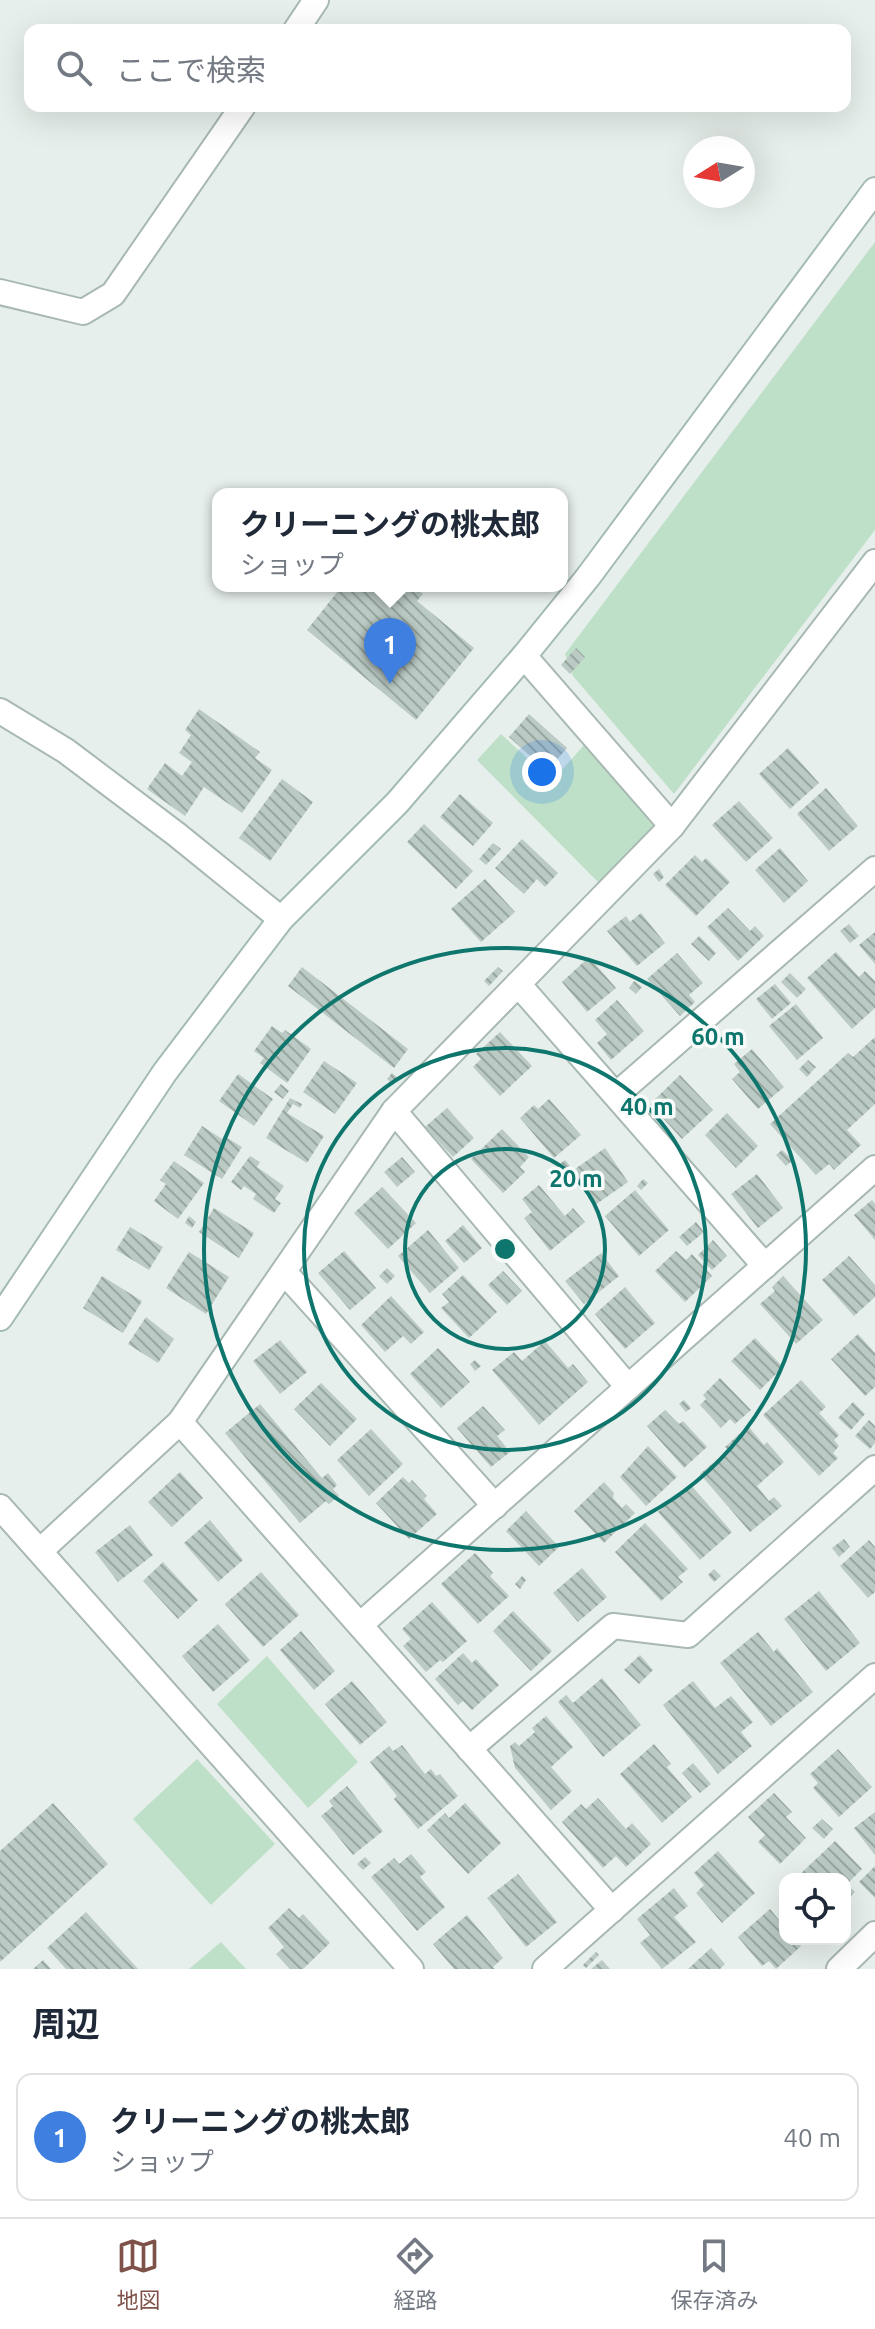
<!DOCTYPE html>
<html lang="ja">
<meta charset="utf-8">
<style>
body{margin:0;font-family:Ubuntu,"Noto Sans JP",sans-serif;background:#f2f2f3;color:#1f2937}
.controls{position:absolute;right:24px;bottom:24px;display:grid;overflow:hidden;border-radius:16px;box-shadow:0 8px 32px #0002}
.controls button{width:72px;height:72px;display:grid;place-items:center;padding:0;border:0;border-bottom:2px solid #e0e1e3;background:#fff;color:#1f2937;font:40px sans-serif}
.compass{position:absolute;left:683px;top:136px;width:72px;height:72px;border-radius:50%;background:#fff;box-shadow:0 8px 32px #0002;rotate:259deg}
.you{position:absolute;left:542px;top:772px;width:28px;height:28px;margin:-20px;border:6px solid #fff;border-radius:50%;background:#1a73e8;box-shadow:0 0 0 12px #1a73e833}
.badge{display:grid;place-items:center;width:52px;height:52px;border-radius:50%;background:#7f5249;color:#fff;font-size:26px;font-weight:700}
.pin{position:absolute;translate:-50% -66px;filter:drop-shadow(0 2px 4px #0008)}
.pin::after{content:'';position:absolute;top:42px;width:28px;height:24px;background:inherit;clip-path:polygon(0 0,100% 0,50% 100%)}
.popup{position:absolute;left:212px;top:488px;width:356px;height:104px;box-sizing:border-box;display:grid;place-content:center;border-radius:16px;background:#fff;filter:drop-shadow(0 2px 6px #0005);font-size:26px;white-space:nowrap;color:#747a83}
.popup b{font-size:30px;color:#1f2937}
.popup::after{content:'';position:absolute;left:50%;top:100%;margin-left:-16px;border:16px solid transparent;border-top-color:#fff}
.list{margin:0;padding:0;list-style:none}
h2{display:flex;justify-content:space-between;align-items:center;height:104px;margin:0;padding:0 32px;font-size:34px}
h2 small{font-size:26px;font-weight:400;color:#747a83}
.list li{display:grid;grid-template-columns:52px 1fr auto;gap:24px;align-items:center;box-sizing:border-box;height:128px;margin:0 16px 16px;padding:0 16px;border:2px solid #e0e1e3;border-radius:16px}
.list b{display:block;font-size:30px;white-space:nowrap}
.list p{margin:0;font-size:26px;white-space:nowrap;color:#747a83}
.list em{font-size:26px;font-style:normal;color:#747a83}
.icon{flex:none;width:44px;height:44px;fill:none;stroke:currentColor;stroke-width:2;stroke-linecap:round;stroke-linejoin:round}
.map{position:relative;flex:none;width:875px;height:1969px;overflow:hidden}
.search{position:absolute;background:#fff;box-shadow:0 8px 32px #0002;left:24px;right:24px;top:24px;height:88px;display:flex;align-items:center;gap:20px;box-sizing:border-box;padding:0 28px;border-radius:16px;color:#747a83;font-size:30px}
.sheet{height:248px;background:#fff}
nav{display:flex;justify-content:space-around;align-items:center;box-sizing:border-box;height:112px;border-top:2px solid #e0e1e3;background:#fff;font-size:22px;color:#747a83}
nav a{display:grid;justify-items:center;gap:4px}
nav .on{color:#7f5249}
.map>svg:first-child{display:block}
.grass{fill:#bfe0c8}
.building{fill:url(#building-back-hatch)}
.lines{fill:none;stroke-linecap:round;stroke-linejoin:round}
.street-casing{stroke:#a8b8b2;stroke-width:28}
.secondary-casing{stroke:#a4bbb3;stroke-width:28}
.street{stroke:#fff;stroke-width:24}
.secondary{stroke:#fff;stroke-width:24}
.ring{fill:none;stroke:#0f766e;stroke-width:4}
.centre{fill:#0f766e;stroke:#f7fbf9;stroke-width:4}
.ring-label{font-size:24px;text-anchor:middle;font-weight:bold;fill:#0f766e;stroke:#f7fbf9;stroke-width:7;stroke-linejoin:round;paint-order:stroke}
</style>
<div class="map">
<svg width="875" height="1969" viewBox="0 0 875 1969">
<defs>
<pattern id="building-back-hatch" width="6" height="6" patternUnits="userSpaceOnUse" patternTransform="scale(2)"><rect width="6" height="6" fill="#bbcac4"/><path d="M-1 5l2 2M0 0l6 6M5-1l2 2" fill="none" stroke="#98a6a0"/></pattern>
</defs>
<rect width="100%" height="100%" fill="#e6efeb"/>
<g class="grass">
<polygon points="875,242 875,530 674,794 573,676 565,654"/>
<polygon points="501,734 552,781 585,744 654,827 599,883 477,760"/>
<polygon points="267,1656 358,1762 308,1808 217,1704"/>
<polygon points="197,1759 275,1844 211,1905 133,1819"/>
<polygon points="221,1942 246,1969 189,1969"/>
</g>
<g class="building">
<polygon points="342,586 413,586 423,594 417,601 474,648 416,720 307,630"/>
<polygon points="576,648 585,657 570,674 561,665"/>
<polygon points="199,709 260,752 255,758 272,770 242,813 204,787 185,816 147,789 165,763 182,776 192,762 179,753 191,735 185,730"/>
<polygon points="529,714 567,748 547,771 509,737"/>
<polygon points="788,748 819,783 790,809 759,774"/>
<polygon points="282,779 313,802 270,861 239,838"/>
<polygon points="826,788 858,826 829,851 797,814"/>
<polygon points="460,794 493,823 473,846 440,817"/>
<polygon points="739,801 773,838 746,862 712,825"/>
<polygon points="424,824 473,871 456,889 407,842"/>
<polygon points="522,839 558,873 545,887 537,879 524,894 495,868"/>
<polygon points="493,843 501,849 486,865 479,859"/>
<polygon points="780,848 808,881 784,903 755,870"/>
<polygon points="695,855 702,862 706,858 730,882 696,916 665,885"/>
<polygon points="659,869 664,877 659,882 653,874"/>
<polygon points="485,879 515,912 481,942 451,909"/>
<polygon points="728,908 750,931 755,926 764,936 738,961 707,927"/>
<polygon points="641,913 665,943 637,966 607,931 626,916 630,922"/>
<polygon points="849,924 859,936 850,943 840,931"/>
<polygon points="875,932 875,964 859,945"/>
<polygon points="699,936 716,953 709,961 691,944"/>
<polygon points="836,952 859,977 865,971 875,981 875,1008 852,1029 807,978"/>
<polygon points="677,953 703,983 689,995 695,1002 680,1016 647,979"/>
<polygon points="589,957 616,988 587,1012 562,982"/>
<polygon points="302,967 408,1049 394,1068 288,986"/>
<polygon points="498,967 503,971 489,986 484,981"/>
<polygon points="790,973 806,989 797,998 781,982"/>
<polygon points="634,981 642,987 636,994 629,988"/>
<polygon points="775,984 791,1003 772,1019 756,999"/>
<polygon points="617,1000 644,1031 611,1060 597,1043 607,1034 595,1020"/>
<polygon points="796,1004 823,1038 797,1060 769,1026"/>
<polygon points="272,1026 282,1033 285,1030 311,1049 287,1083 260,1063 264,1058 254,1051"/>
<polygon points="500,1032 532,1066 500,1096 473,1067 481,1059 476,1054"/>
<polygon points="875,1037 875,1104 847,1130 861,1145 834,1170 829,1164 816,1175 770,1124 848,1053 853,1057"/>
<polygon points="752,1049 784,1087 758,1109 732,1079 740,1072 734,1064"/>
<polygon points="808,1060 816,1067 807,1077 799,1069"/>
<polygon points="324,1061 357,1083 335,1114 303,1092"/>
<polygon points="392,1073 398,1078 393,1085 387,1079"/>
<polygon points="238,1074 273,1099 254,1126 219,1101"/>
<polygon points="680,1075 713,1110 682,1139 650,1104"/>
<polygon points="281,1084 289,1091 283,1099 274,1092"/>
<polygon points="290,1098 302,1104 300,1108 293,1104 287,1113 324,1136 307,1163 266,1138"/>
<polygon points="549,1099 581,1135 554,1158 520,1118 534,1105 538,1109"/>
<polygon points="447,1108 474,1138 453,1157 425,1127"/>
<polygon points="727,1113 758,1146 736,1168 705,1135"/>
<polygon points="202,1126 222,1139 224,1136 242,1147 222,1179 184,1155"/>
<polygon points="502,1129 529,1157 520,1167 525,1172 503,1193 471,1159"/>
<polygon points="605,1148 628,1182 595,1205 572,1171"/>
<polygon points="782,1150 793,1160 786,1166 776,1155"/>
<polygon points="250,1156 260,1162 257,1167 284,1186 275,1199 281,1203 274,1213 253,1199 256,1194 244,1186 241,1190 231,1182"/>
<polygon points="402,1157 415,1172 397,1187 384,1172"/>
<polygon points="565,1160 570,1166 553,1181 547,1174"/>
<polygon points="174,1161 204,1183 178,1219 154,1201 166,1184 160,1180"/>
<polygon points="757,1174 783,1208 758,1228 731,1194"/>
<polygon points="643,1179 648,1183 641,1190 637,1186"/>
<polygon points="539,1185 565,1216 573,1208 585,1222 550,1251 524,1218 532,1212 522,1199"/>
<polygon points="382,1187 416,1223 388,1249 354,1213"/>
<polygon points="635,1190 669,1230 639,1256 605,1216"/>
<polygon points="872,1200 875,1204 875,1240 854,1215"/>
<polygon points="214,1208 254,1233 239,1258 199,1232"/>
<polygon points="189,1216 196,1222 192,1228 185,1223"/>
<polygon points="696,1222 704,1232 687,1246 679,1237"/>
<polygon points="463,1225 482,1248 464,1263 445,1241"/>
<polygon points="130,1227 163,1247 149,1270 116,1250"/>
<polygon points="428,1230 459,1268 430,1293 398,1256"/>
<polygon points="713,1240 727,1256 712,1270 698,1255"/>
<polygon points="344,1251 376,1288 350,1310 318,1273"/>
<polygon points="676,1251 686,1260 692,1254 712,1276 685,1302 655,1271"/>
<polygon points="189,1252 229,1277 206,1314 166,1288"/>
<polygon points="601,1253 619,1276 584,1304 565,1281"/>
<polygon points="849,1256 875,1285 875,1297 854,1316 822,1280"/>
<polygon points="387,1268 395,1276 387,1284 379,1276"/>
<polygon points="503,1271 522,1291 507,1305 488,1285"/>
<polygon points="463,1275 497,1312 469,1338 441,1308 449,1302 442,1294"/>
<polygon points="102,1276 142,1301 123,1333 83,1308"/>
<polygon points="783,1276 823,1320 796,1344 760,1304 775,1291 772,1287"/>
<polygon points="625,1287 655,1323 625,1349 595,1314"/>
<polygon points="391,1296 424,1332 411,1344 403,1336 385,1352 361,1325"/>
<polygon points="146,1317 174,1339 158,1363 128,1344"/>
<polygon points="858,1334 875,1353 875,1387 865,1396 831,1359"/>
<polygon points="755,1338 783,1367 760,1390 731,1361"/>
<polygon points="280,1340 307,1372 280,1394 253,1361"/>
<polygon points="545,1341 568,1368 573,1364 588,1382 539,1425 492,1370 514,1352 522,1361"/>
<polygon points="438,1348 470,1382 441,1408 410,1374"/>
<polygon points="475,1360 481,1366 475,1371 470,1364"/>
<polygon points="720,1378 751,1410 735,1424 730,1419 721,1428 700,1405 706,1399 703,1395"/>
<polygon points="801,1380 826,1407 819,1413 839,1435 834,1440 839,1446 833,1453 838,1458 819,1476 763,1415"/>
<polygon points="321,1383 357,1419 330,1446 294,1409"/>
<polygon points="684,1400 691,1408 686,1412 679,1404"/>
<polygon points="853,1402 865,1414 851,1430 838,1418"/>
<polygon points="260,1404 322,1478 328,1473 337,1485 333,1489 339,1496 329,1504 326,1501 300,1523 225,1433"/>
<polygon points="483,1406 505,1430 497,1436 510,1452 491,1467 457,1428"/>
<polygon points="665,1410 679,1424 683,1421 707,1447 684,1468 647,1426"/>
<polygon points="869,1420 875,1426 875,1443 870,1449 855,1436"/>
<polygon points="748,1426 764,1445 767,1442 784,1462 757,1486 769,1501 774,1497 782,1506 750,1532 700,1474 728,1450 725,1447"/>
<polygon points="371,1429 403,1464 369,1496 337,1460"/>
<polygon points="648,1446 677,1477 646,1506 620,1477"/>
<polygon points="180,1472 203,1498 172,1527 148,1502"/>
<polygon points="403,1477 409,1483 412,1480 427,1496 424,1499 437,1514 409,1539 376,1503"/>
<polygon points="604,1482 614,1493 613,1498 622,1508 626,1504 635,1513 604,1543 574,1511"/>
<polygon points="690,1484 732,1532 700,1560 658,1512"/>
<polygon points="526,1511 559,1547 539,1566 506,1531"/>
<polygon points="210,1520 243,1560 218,1582 184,1543"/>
<polygon points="645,1523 688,1569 678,1577 683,1582 661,1601 615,1552"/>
<polygon points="130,1525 153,1555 118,1582 95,1552"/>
<polygon points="844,1539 850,1547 839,1557 832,1548"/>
<polygon points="869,1540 875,1547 875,1592 868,1598 840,1566"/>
<polygon points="475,1553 493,1573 490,1576 509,1596 478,1624 441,1584"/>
<polygon points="163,1562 198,1600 178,1619 143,1581"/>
<polygon points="582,1568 607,1597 578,1622 553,1593"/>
<polygon points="714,1569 721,1576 714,1582 708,1575"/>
<polygon points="261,1572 299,1615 263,1647 225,1604"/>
<polygon points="522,1576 526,1580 520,1589 515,1584"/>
<polygon points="819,1591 860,1643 826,1671 784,1619"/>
<polygon points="432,1602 467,1641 443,1662 440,1660 426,1672 403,1646 411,1639 402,1629"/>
<polygon points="513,1611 552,1651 531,1671 493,1631"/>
<polygon points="218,1624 250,1660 213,1692 182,1656"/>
<polygon points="301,1631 335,1671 314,1690 280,1650"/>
<polygon points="758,1632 774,1652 777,1648 813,1692 771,1726 720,1663"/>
<polygon points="463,1653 472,1663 476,1659 499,1685 472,1710 463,1701 458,1705 435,1679"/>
<polygon points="640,1655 653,1670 639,1684 624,1670"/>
<polygon points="602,1678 641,1725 603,1757 558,1702 566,1695 573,1703"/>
<polygon points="352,1681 387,1722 360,1745 325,1704"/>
<polygon points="693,1681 715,1708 731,1696 753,1722 741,1732 752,1746 718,1774 663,1705"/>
<polygon points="546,1716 573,1747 551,1767 572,1791 551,1810 515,1768 510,1746 515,1742 519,1746 535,1732 532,1728"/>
<polygon points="654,1744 671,1764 667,1767 692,1797 662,1823 620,1774"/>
<polygon points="402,1745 425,1774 431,1769 436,1776 440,1774 458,1796 418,1829 394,1799 397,1796 370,1762 389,1746 393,1751"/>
<polygon points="838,1749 872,1787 839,1817 813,1788 818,1783 810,1774"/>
<polygon points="693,1763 711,1784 700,1793 682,1773"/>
<polygon points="347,1786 383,1831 353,1855 321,1816 333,1806 329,1801"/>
<polygon points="774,1793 792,1812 786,1817 806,1838 780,1864 758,1842 765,1835 748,1817"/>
<polygon points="598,1798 626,1829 632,1823 651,1844 626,1867 616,1856 603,1868 562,1822 581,1804 586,1809"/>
<polygon points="53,1803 108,1864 0,1962 0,1851"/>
<polygon points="465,1803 501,1843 468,1874 427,1830 445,1813 449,1818"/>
<polygon points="875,1812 875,1855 854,1828"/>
<polygon points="822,1819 833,1829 824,1839 812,1828"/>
<polygon points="835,1841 862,1869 847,1884 855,1892 845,1902 845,1879 795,1879"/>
<polygon points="718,1851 755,1893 722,1923 696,1893 704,1885 694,1873"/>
<polygon points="411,1854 426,1872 420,1877 445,1907 417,1931 371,1877 394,1858 399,1864"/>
<polygon points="365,1857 371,1863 363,1870 357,1864"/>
<polygon points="875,1866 875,1898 859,1882"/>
<polygon points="518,1874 557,1922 526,1947 487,1898"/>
<polygon points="674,1888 688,1906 674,1917 696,1942 662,1969 640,1943 650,1935 637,1919"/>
<polygon points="289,1908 299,1918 303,1914 330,1943 303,1969 290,1969 276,1954 284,1947 268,1928"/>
<polygon points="770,1909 785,1927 785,1939 795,1939 801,1946 776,1969 769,1961 762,1966 738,1937"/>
<polygon points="86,1912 138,1969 66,1969 47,1948"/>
<polygon points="467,1915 503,1958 493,1967 495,1969 454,1969 433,1944"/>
<polygon points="711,1948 725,1964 720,1969 688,1969"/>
<polygon points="596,1952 599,1955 586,1968 583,1965"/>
<polygon points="43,1960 51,1969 33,1969"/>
<polygon points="602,1960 610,1969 591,1969"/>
</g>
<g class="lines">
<g class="street-casing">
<g id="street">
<polyline points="296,30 316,0"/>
<polyline points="0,292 83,312 113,294 243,106"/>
<polyline points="524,656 672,826"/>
<polyline points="0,711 66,751 176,834 281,919"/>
<polyline points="518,984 672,826 875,562"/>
<polyline points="616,1095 875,869"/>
<polyline points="394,1111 628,1387"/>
<polyline points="285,1273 495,1506"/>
<polyline points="180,1422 612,1910"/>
<polyline points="0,1507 411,1969"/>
<polyline points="40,1551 180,1422 394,1111 518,984 765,1266"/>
<polyline points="360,1625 875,1168"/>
<polyline points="469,1749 613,1626 688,1635 875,1468"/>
<polyline points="545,1969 875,1676"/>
<polyline points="839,1969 875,1934"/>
</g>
</g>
<g class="secondary-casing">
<polyline id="secondary" points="0,1318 165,1072 281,919 397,803 524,656 588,577 875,190"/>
</g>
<use href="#street" class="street"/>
<use href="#secondary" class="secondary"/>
</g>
<g class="ring">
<circle cx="505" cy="1249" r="100"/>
<circle cx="505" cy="1249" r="201"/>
<circle cx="505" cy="1249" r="301"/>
</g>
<circle cx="505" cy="1249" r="12" class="centre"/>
<g class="ring-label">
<text x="718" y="1045">60 m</text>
<text x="647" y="1115">40 m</text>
<text x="576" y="1187">20 m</text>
</g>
</svg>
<div class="controls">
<button><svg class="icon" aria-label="locate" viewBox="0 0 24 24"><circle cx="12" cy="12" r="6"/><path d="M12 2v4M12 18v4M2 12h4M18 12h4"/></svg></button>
</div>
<svg class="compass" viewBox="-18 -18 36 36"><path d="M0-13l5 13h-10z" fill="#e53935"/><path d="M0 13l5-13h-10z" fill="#747a83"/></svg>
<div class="you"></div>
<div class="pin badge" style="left:390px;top:684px;background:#3f7fe0">1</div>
<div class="popup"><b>クリーニングの桃太郎</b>ショップ</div>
<div class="search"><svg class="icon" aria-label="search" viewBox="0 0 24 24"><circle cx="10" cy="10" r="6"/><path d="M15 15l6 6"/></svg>ここで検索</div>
</div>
<section class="sheet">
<h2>周辺<small></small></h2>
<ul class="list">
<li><span class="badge" style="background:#3f7fe0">1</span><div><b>クリーニングの桃太郎</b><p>ショップ</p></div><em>40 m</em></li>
</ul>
</section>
<nav>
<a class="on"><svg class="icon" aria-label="map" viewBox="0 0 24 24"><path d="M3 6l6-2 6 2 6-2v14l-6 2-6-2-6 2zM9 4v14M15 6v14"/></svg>地図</a>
<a><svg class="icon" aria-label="directions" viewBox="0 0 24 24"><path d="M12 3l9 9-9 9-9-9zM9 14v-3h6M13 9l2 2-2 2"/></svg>経路</a>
<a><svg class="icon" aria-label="saved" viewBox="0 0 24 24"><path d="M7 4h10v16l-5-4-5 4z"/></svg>保存済み</a>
</nav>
